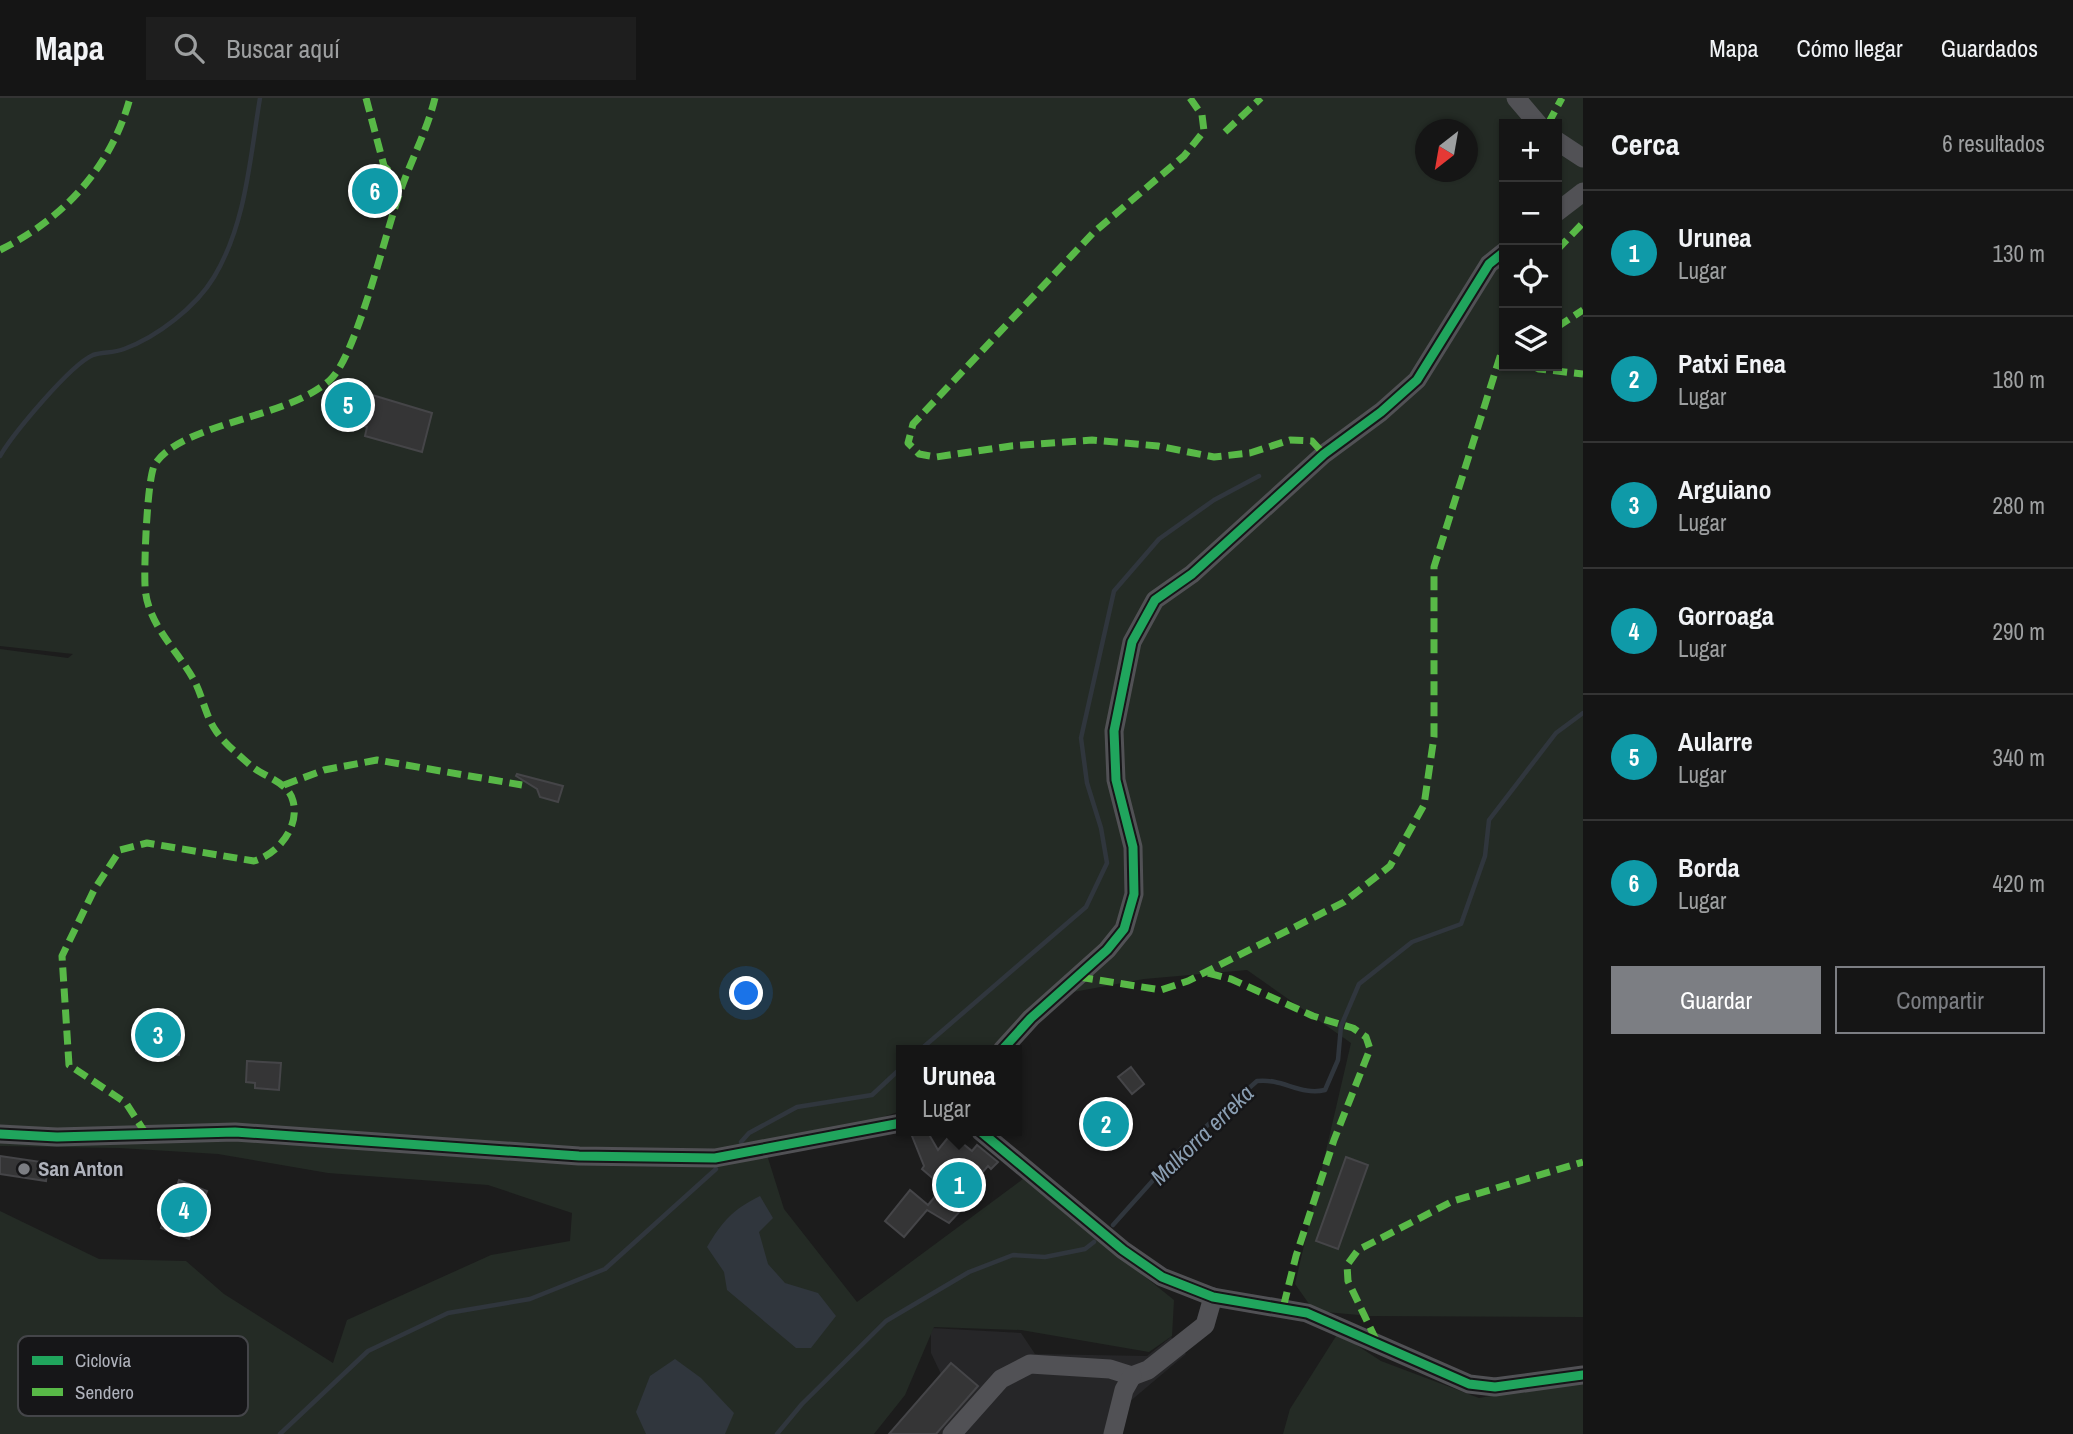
<!DOCTYPE html>
<html lang="es">
<meta charset="utf-8">
<style>
body{margin:0;font-family:"Archivo Narrow",sans-serif;background:#1e1e1e;color:#f1f3f6}
.controls{position:absolute;right:21px;top:21px;display:grid;overflow:hidden;border-radius:0px;box-shadow:0 2px 5px #0004}
.controls button{width:63px;height:63px;display:grid;place-items:center;padding:0;border:0;border-bottom:2px solid #343434;background:#151515;color:#f1f3f6;font:35px sans-serif}
.compass{position:absolute;left:1415px;top:21px;width:63px;height:63px;border-radius:50%;background:#151515;box-shadow:0 2px 5px #0004;rotate:211deg}
.you{position:absolute;left:747px;top:896px;width:24px;height:24px;margin:-18px;border:5px solid #fff;border-radius:50%;background:#1a73e8;box-shadow:0 0 0 10px #1a73e833}
.badge{display:grid;place-items:center;width:46px;height:46px;border-radius:50%;background:#7c7e83;color:#fff;font-size:23px;font-weight:700}
.pin{position:absolute;translate:-50% -50%;border:4px solid #fff;box-shadow:0 2px 7px #0006}
.popup{position:absolute;left:896px;top:947px;width:126px;height:91px;box-sizing:border-box;display:grid;place-content:center;border-radius:0px;background:#151515;filter:drop-shadow(0 2px 5px #0005);font-size:23px;white-space:nowrap;color:#9d9fa0}
.popup b{font-size:26px;color:#f1f3f6}
.popup::after{content:'';position:absolute;left:50%;top:100%;margin-left:-14px;border:14px solid transparent;border-top-color:#151515}
.list{margin:0;padding:0;list-style:none}
h2{display:flex;justify-content:space-between;align-items:center;height:91px;margin:0;padding:0 28px;font-size:30px}
h2 small{font-size:23px;font-weight:400;color:#9d9fa0}
.list li{display:grid;grid-template-columns:46px 1fr auto;gap:21px;align-items:center;box-sizing:border-box;height:126px;padding:0 28px;border-top:2px solid #343434}
.list b{display:block;font-size:26px;white-space:nowrap}
.list p{margin:0;font-size:23px;white-space:nowrap;color:#9d9fa0}
.list em{font-size:23px;font-style:normal;color:#9d9fa0}
.actions{display:flex;gap:14px;padding:21px 28px}
.actions a{flex:1;padding:16px 0;border:2px solid #7c7e83;border-radius:0px;text-align:center;font-size:24px;color:#7c7e83}
.actions .main{background:#7c7e83;color:#fff}
.icon{flex:none;width:38px;height:38px;fill:none;stroke:currentColor;stroke-width:2;stroke-linecap:round;stroke-linejoin:round}
.map{position:relative;flex:none;width:1583px;height:1336px;overflow:hidden}
header{display:flex;align-items:center;gap:42px;box-sizing:border-box;height:98px;padding:0 35px;background:#151515;border-bottom:2px solid #343434}
header strong{font-size:33px}
nav{display:flex;gap:38px;margin-inline-start:auto;font-size:24px}
.search{width:490px;height:63px;background:#1e1e1e;display:flex;align-items:center;gap:18px;box-sizing:border-box;padding:0 24px;border-radius:0px;color:#9d9fa0;font-size:26px}
main{display:flex}
aside{flex:1;background:#151515}
.map>svg:first-child{display:block}
.built{fill:#262628}
.green{fill:#242b25;fill-rule:evenodd}
.water{fill:#30363d}
.lines{fill:none;stroke-linecap:round;stroke-linejoin:round}
.stream{stroke:#30363d;stroke-width:4.5}
.building{fill:#353536;stroke:#454548;stroke-width:2}
.minor{stroke:#515155;stroke-width:19}
.quiet{stroke:#58b947;stroke-width:7;stroke-dasharray:14 7;stroke-linecap:butt}
.cycleway-casing{stroke:#161618;stroke-width:13}
.cycleway{stroke:#20a55d;stroke-width:9}
.poi-dot{fill:#7c7e83;stroke:#161618;stroke-width:2.5}
.labels{text-anchor:middle;stroke-width:5;stroke-linejoin:round;paint-order:stroke}
.poi-label{font-size:21px;font-weight:bold;fill:#afb2bb;stroke:#161618;text-anchor:start}
.water-label{font-size:23px;font-style:italic;fill:#8a9eb2;stroke:#161618}
.key{fill:#161618;stroke:#444549;stroke-width:2}
.key-label{font-size:19px;fill:#afb2bb}
</style>
<header>
<strong>Mapa</strong>
<div class="search"><svg class="icon" aria-label="search" viewBox="0 0 24 24"><circle cx="10" cy="10" r="6"/><path d="M15 15l6 6"/></svg>Buscar aquí</div>
<nav><a>Mapa</a><a>Cómo llegar</a><a>Guardados</a></nav>
</header>
<main>
<div class="map">
<svg width="1583" height="1336" viewBox="0 0 1583 1336">
<rect width="100%" height="100%" fill="#1c1c1c"/>
<polygon class="built" points="931,1230 1021,1235 1035,1256 1147,1258 1171,1239 1186,1256 1128,1305 1119,1336 889,1336 941,1276 931,1255"/>
<g class="green">
<path d="M0,0H1583V1219L1370,1218L1314,1213L1295,1186L1351,945L1247,872L1144,881L1057,897L1012,952H901V1013L767,1057L784,1111L857,1204L1023,1081L1174,1202L1172,1238L1149,1254L1021,1232L934,1229L905,1297L874,1336H0V1113L99,1161L186,1163L224,1196L333,1265L347,1222L491,1157L570,1143L572,1115L488,1087L328,1075L218,1056L119,1050L0,1048V551L68,560L73,556L0,548ZM1504,26H1557V268H1504ZM1426,32H1468V74H1426Z"/>
<polygon points="1338,1235 1381,1263 1479,1300 1583,1282 1583,1336 1283,1336 1290,1311"/>
</g>
<g class="water">
<path d="M760,1098L773,1120L759,1134L768,1166L785,1185L818,1195L836,1218L811,1250H796L727,1192L724,1174L707,1149C722,1124 733,1111 760,1098Z"/>
<polygon points="675,1261 701,1280 734,1315 725,1336 646,1336 636,1314 650,1278"/>
</g>
<g class="lines">
<g class="stream">
<path d="M0,358C13,336 70,267 93,257C103,254 114,255 124,251C157,239 196,209 214,179C246,126 250,60 260,0"/>
<polyline points="920,952 1086,809 1107,765 1101,730 1087,685 1081,640 1114,493 1159,441 1214,402 1259,378"/>
<polyline points="741,1044 749,1035 797,1009 872,997 901,970"/>
<path d="M1113,1127L1181,1051L1257,983C1283,980 1300,998 1325,992L1338,962L1341,928L1359,886L1412,844L1461,826L1485,758L1489,722L1556,635L1583,615"/>
<polyline points="280,1336 368,1253 448,1215 530,1201 605,1171 716,1071"/>
<polyline points="777,1336 802,1306 886,1223 969,1174 1013,1157 1045,1159 1085,1151 1094,1144"/>
</g>
</g>
<g class="building">
<polygon points="371,78 389,87 378,108 360,98"/>
<polygon points="339,287 432,315 422,354 365,338 367,329 330,318"/>
<polygon points="517,676 563,688 558,704 540,699 537,691 516,678"/>
<polygon points="138,922 181,926 179,957 136,953"/>
<polygon points="247,963 281,965 279,992 255,990 255,985 246,984"/>
<polygon points="1131,969 1144,986 1132,996 1118,979"/>
<polygon points="1104,1005 1126,1033 1107,1048 1085,1019"/>
<polygon points="910,1033 927,1033 938,1052 951,1036 972,1053 977,1047 998,1064 991,1071 988,1068 974,1084 982,1090 949,1125 927,1112 904,1139 885,1123 910,1092 928,1107 943,1089 922,1071 924,1068"/>
<polygon points="0,1058 48,1065 46,1083 0,1076"/>
<polygon points="1346,1059 1368,1067 1338,1151 1316,1143"/>
<polygon points="179,1082 207,1093 189,1141 161,1130"/>
<polygon points="951,1265 978,1288 936,1336 889,1336"/>
</g>
<g class="lines">
<g class="minor">
<polyline points="1516,0 1538,26"/>
<polyline points="1557,43 1583,60"/>
<polyline points="1557,114 1583,94"/>
<polyline points="1002,952 1031,920 1107,852 1124,831 1134,796 1133,749 1116,682 1114,633 1132,544 1155,502 1192,476 1324,356 1381,314 1417,282 1489,166 1504,154"/>
<polyline points="980,1033 1123,1152 1162,1179 1213,1199 1307,1215 1469,1286 1495,1289 1583,1277"/>
<polyline points="0,1036 57,1039 235,1034 579,1058 715,1060 901,1025"/>
<polyline points="952,1336 1001,1281 1030,1266 1110,1271 1132,1278 1148,1272 1205,1227 1213,1199"/>
<polyline points="1113,1336 1124,1292 1132,1278"/>
</g>
<g class="quiet">
<polyline points="366,0 384,68 393,77 400,94"/>
<polyline points="1190,0 1202,17 1204,33 1184,58 1093,135 913,326 908,345 919,356 936,359 1011,348 1092,342 1158,348 1214,359 1250,355 1290,342 1312,343 1324,356"/>
<polyline points="1548,26 1562,0"/>
<polyline points="1225,34 1261,0"/>
<path d="M0,152C63,121 111,70 130,0"/>
<polyline points="1557,152 1583,125"/>
<polyline points="1557,229 1583,212"/>
<polyline points="1533,268 1539,271 1583,276"/>
<polyline points="284,687 324,672 377,662 522,687"/>
<polyline points="1208,875 1231,881 1313,918 1353,930 1366,939 1370,951 1334,1042 1296,1158 1283,1210"/>
<polyline points="1079,879 1161,892 1188,883 1344,804 1390,768 1424,707 1434,639 1434,469 1504,246"/>
<path d="M146,1036L126,1005L69,967L62,858L94,792L120,752L147,745L254,763C278,756 300,729 293,703C288,683 263,679 250,667C239,657 224,645 216,633C206,619 203,600 195,584C178,552 146,526 145,487C144,467 147,379 155,366C183,324 287,321 330,282C356,259 386,133 400,94C411,62 427,33 435,0"/>
<polyline points="1376,1242 1348,1183 1347,1167 1358,1152 1453,1103 1583,1064"/>
</g>
<g class="cycleway-casing">
<g id="cycleway">
<polyline points="1002,952 1031,920 1107,852 1124,831 1134,796 1133,749 1116,682 1114,633 1132,544 1155,502 1192,476 1324,356 1381,314 1417,282 1489,166 1504,154"/>
<polyline points="980,1033 1123,1152 1162,1179 1213,1199 1307,1215 1469,1286 1495,1289 1583,1277"/>
<polyline points="0,1036 57,1039 235,1034 579,1058 715,1060 901,1025"/>
</g>
</g>
<use href="#cycleway" class="cycleway"/>
</g>
<circle class="poi-dot" cx="24" cy="1071" r="7"/>
<g class="labels">
<g class="poi-label">
<text x="38" y="1078">San Anton</text>
</g>
<g class="water-label">
<text transform="translate(1202 1037) rotate(-44)" y="8">Malkorra erreka</text>
</g>
</g>
<rect x="18" y="1238" width="230" height="80" rx="10" class="key"/>
<rect x="32" y="1258" width="31" height="9" fill="#20a55d"/>
<rect x="32" y="1290" width="31" height="8" fill="#58b947"/>
<g class="key-label">
<text x="75" y="1269">Ciclovía</text>
<text x="75" y="1301">Sendero</text>
</g>
</svg>
<div class="controls">
<button>+</button>
<button>−</button>
<button><svg class="icon" aria-label="locate" viewBox="0 0 24 24"><circle cx="12" cy="12" r="6"/><path d="M12 2v4M12 18v4M2 12h4M18 12h4"/></svg></button>
<button><svg class="icon" aria-label="layers" viewBox="0 0 24 24"><path d="M12 4l9 5-9 5-9-5zM3 14l9 5 9-5"/></svg></button>
</div>
<svg class="compass" viewBox="-18 -18 36 36"><path d="M0-13l5 13h-10z" fill="#e53935"/><path d="M0 13l5-13h-10z" fill="#9d9fa0"/></svg>
<div class="you"></div>
<div class="pin badge" style="left:959px;top:1087px;background:#0f9aa8">1</div>
<div class="popup"><b>Urunea</b>Lugar</div>
<div class="pin badge" style="left:1106px;top:1026px;background:#0f9aa8">2</div>
<div class="pin badge" style="left:158px;top:937px;background:#0f9aa8">3</div>
<div class="pin badge" style="left:184px;top:1112px;background:#0f9aa8">4</div>
<div class="pin badge" style="left:348px;top:307px;background:#0f9aa8">5</div>
<div class="pin badge" style="left:375px;top:93px;background:#0f9aa8">6</div>
</div>
<aside>
<h2>Cerca<small>6 resultados</small></h2>
<ul class="list">
<li><span class="badge" style="background:#0f9aa8">1</span><div><b>Urunea</b><p>Lugar</p></div><em>130 m</em></li>
<li><span class="badge" style="background:#0f9aa8">2</span><div><b>Patxi Enea</b><p>Lugar</p></div><em>180 m</em></li>
<li><span class="badge" style="background:#0f9aa8">3</span><div><b>Arguiano</b><p>Lugar</p></div><em>280 m</em></li>
<li><span class="badge" style="background:#0f9aa8">4</span><div><b>Gorroaga</b><p>Lugar</p></div><em>290 m</em></li>
<li><span class="badge" style="background:#0f9aa8">5</span><div><b>Aularre</b><p>Lugar</p></div><em>340 m</em></li>
<li><span class="badge" style="background:#0f9aa8">6</span><div><b>Borda</b><p>Lugar</p></div><em>420 m</em></li>
</ul>
<div class="actions"><a class="main">Guardar</a><a>Compartir</a></div>
</aside>
</main>
